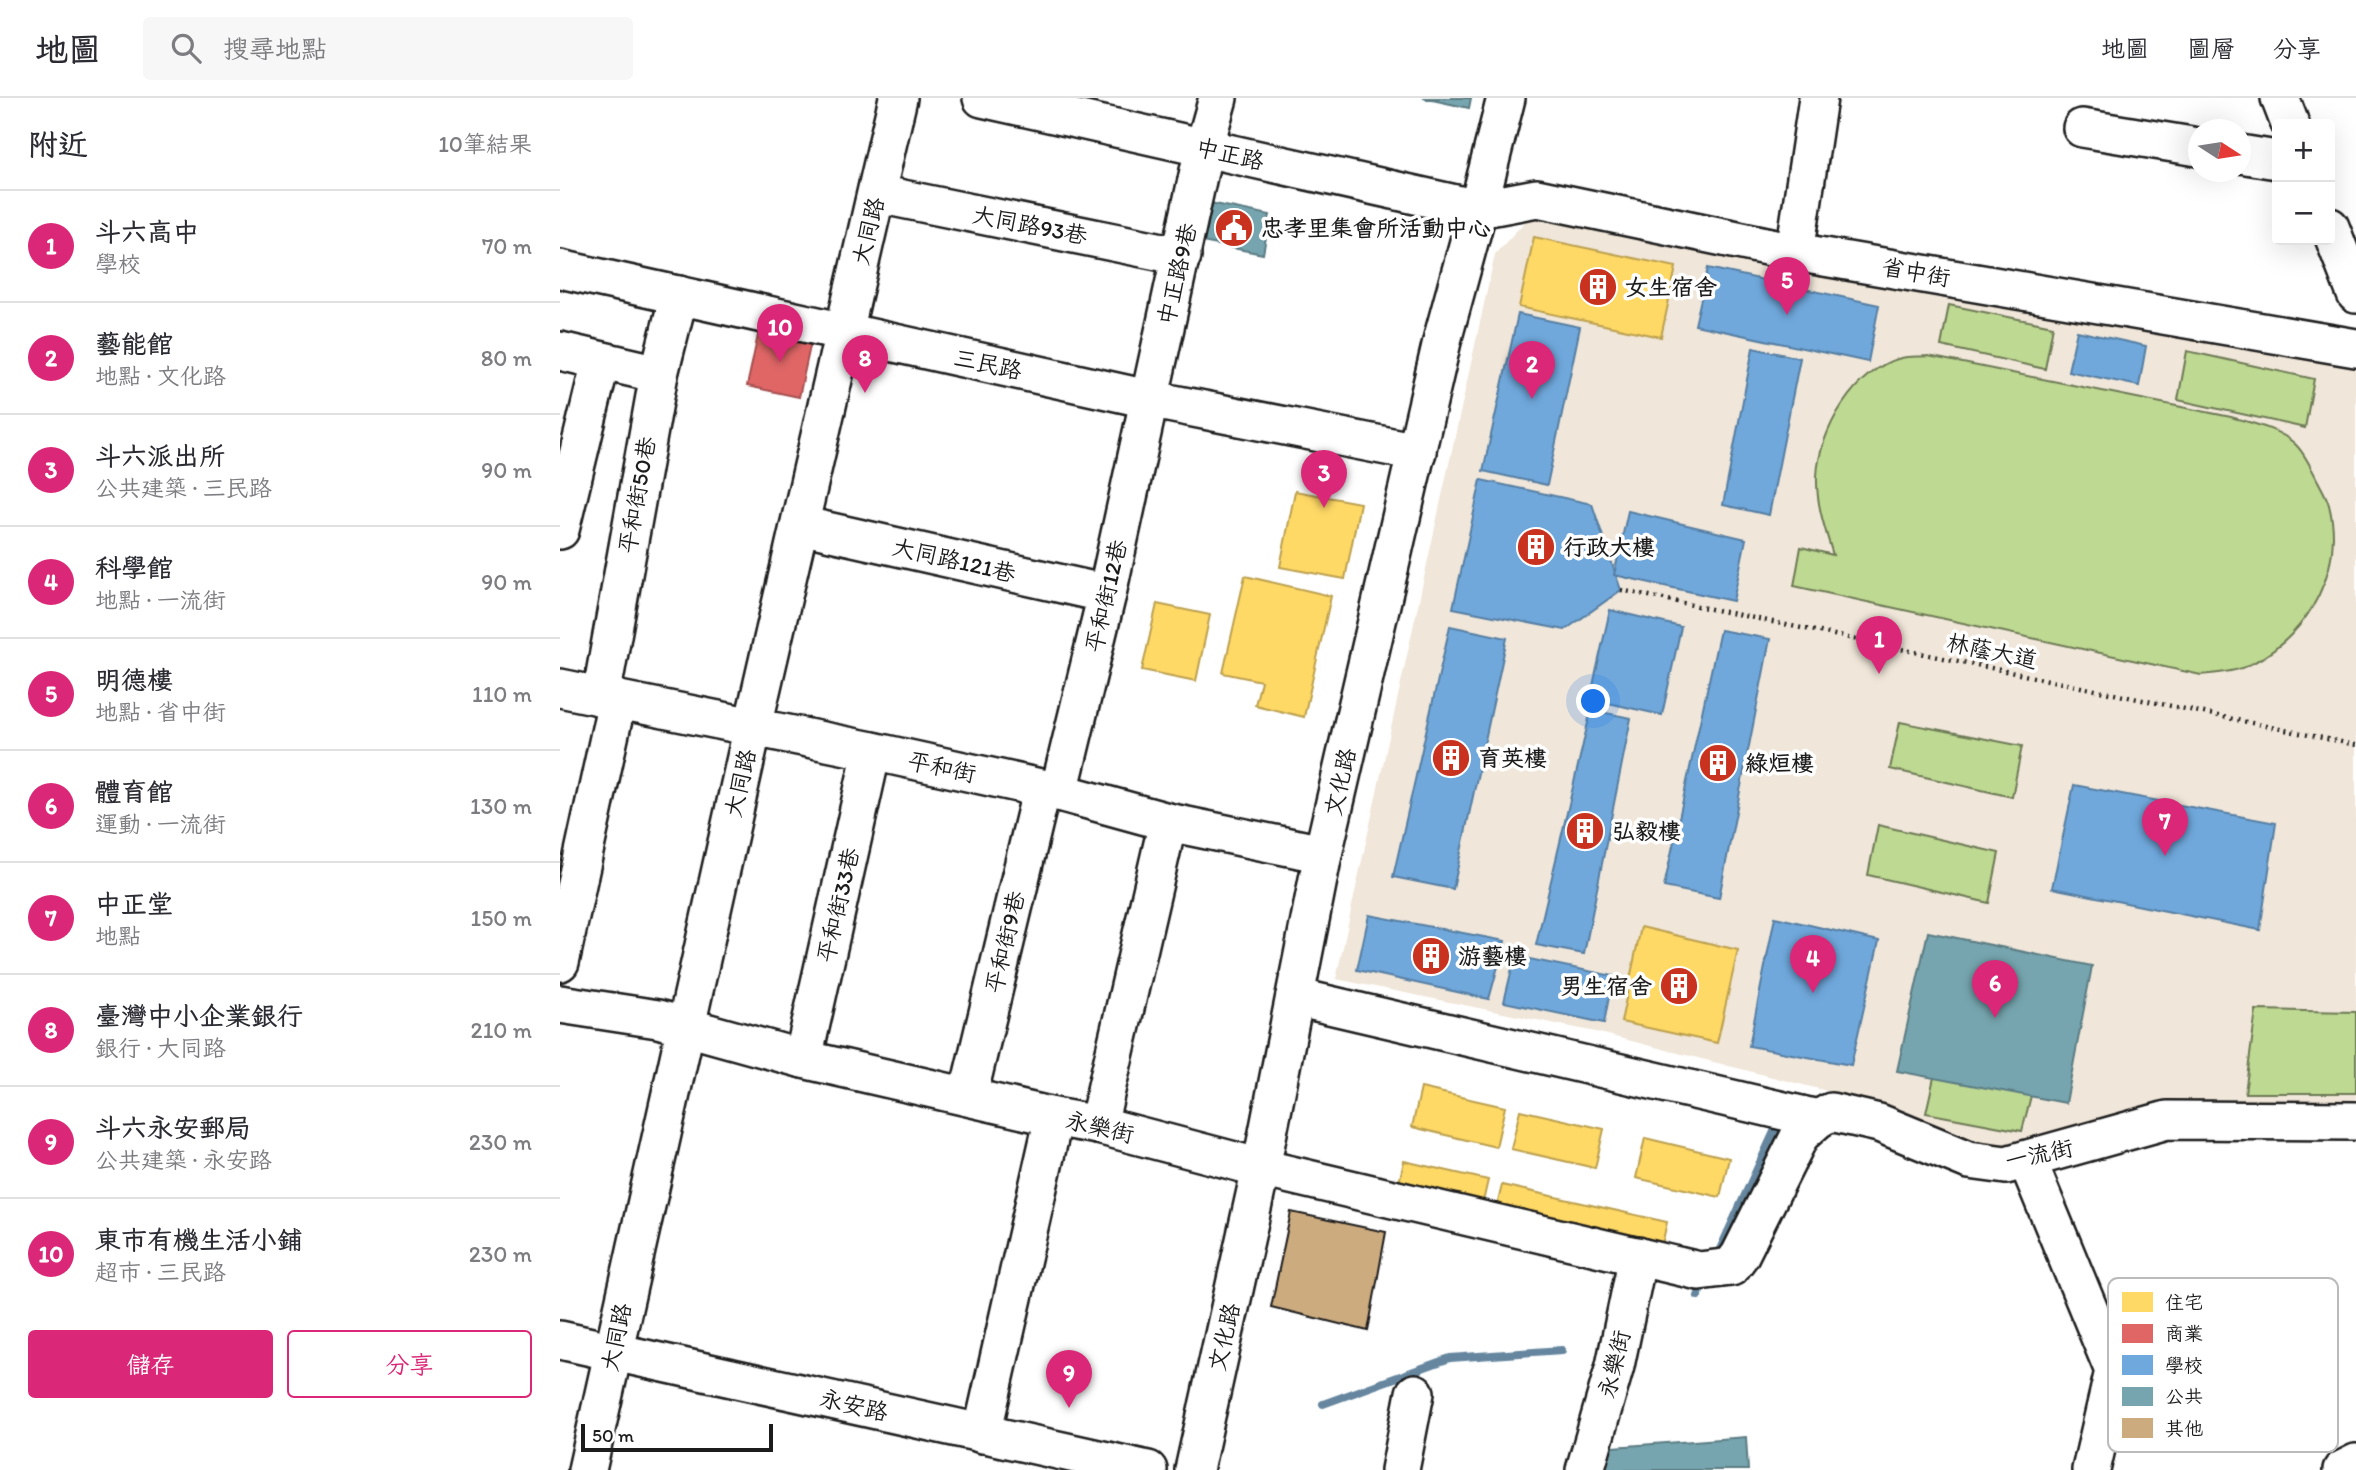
<!DOCTYPE html>
<html lang="zh-TW">
<meta charset="utf-8">
<style>
body{margin:0;font-family:Itim,"LXGW WenKai TC",sans-serif;background:#f7f7f7;color:#2b2b33}
.controls{position:absolute;right:21px;top:21px;display:grid;overflow:hidden;border-radius:7px;box-shadow:0 7px 28px #0002}
.controls button{width:63px;height:63px;display:grid;place-items:center;padding:0;border:0;border-bottom:2px solid #e1e1e2;background:#fff;color:#2b2b33;font:35px sans-serif}
.compass{position:absolute;left:1628px;top:21px;width:63px;height:63px;border-radius:50%;background:#fff;box-shadow:0 7px 28px #0002;rotate:102deg}
.scale{position:absolute;left:21px;bottom:18px;width:192px;box-sizing:border-box;padding-left:7px;border:4px solid #1c1c1c;border-top:0;font-size:19px;line-height:24px;white-space:nowrap;color:#1c1c1c;-webkit-text-stroke:5px #fff;paint-order:stroke}
.you{position:absolute;left:1034px;top:604px;width:24px;height:24px;margin:-18px;border:5px solid #fff;border-radius:50%;background:#1a73e8;box-shadow:0 0 0 10px #1a73e833}
.badge{display:grid;place-items:center;width:46px;height:46px;border-radius:50%;background:#db2777;color:#fff;font-size:23px;font-weight:700}
.pin{position:absolute;translate:-50% -58px;filter:drop-shadow(0 2px 4px #0008)}
.pin::after{content:'';position:absolute;top:37px;width:24px;height:21px;background:inherit;clip-path:polygon(0 0,100% 0,50% 100%)}
.list{margin:0;padding:0;list-style:none}
h2{display:flex;justify-content:space-between;align-items:center;height:91px;margin:0;padding:0 28px;font-size:30px}
h2 small{font-size:23px;font-weight:400;color:#7c7c81}
.list li{display:grid;grid-template-columns:46px 1fr auto;gap:21px;align-items:center;box-sizing:border-box;height:112px;padding:0 28px;border-top:2px solid #e1e1e2}
.list b{display:block;font-size:26px;white-space:nowrap}
.list p{margin:0;font-size:23px;white-space:nowrap;color:#7c7c81}
.list em{font-size:23px;font-style:normal;color:#7c7c81}
.actions{display:flex;gap:14px;padding:21px 28px}
.actions a{flex:1;padding:16px 0;border:2px solid #db2777;border-radius:7px;text-align:center;font-size:24px;color:#db2777}
.actions .main{background:#db2777;color:#fff}
.icon{flex:none;width:38px;height:38px;fill:none;stroke:currentColor;stroke-width:2;stroke-linecap:round;stroke-linejoin:round}
.map{position:relative;flex:none;width:1796px;height:1372px;overflow:hidden}
header{display:flex;align-items:center;gap:42px;box-sizing:border-box;height:98px;padding:0 35px;background:#fff;border-bottom:2px solid #e1e1e2}
header strong{font-size:33px}
nav{display:flex;gap:38px;margin-inline-start:auto;font-size:24px}
.search{width:490px;height:63px;background:#f7f7f7;display:flex;align-items:center;gap:18px;box-sizing:border-box;padding:0 24px;border-radius:7px;color:#7c7c81;font-size:26px}
main{display:flex}
aside{flex:1;background:#fff}
.map>svg:first-child{display:block}
.built{fill:#f0e6d9}
.green{fill:#bed991;stroke:#6d7a56;stroke-width:2}
.homes{fill:#ffd966;stroke:#bba050;stroke-width:2}
.shops{fill:#e06666;stroke:#a55050;stroke-width:2}
.schools{fill:#6fa8dc;stroke:#567ea2;stroke-width:2}
.public{fill:#76a5af;stroke:#5b7c83;stroke-width:2}
.lines{fill:none;stroke-linecap:round;stroke-linejoin:round}
.stream{stroke:#65869e;stroke-width:8}
.building{fill:#ccab7f;stroke:#1c1c1c;stroke-width:2}
.minor-casing{stroke:#1c1c1c;stroke-width:42}
.path{stroke:#1c1c1c;stroke-width:4.5;stroke-dasharray:2 5;stroke-linecap:butt}
.minor{stroke:#fff;stroke-width:37}
.labels{text-anchor:middle;stroke-width:7;stroke-linejoin:round;paint-order:stroke}
.street-label{font-size:23px;fill:#1c1c1c;stroke:#fff}
.poi-label{font-size:23px;font-weight:bold;fill:#1c1c1c;stroke:#fff;text-anchor:start}
.key{fill:#fff;stroke:#bbb;stroke-width:2}
.key-label{font-size:19px;fill:#1c1c1c}
</style>
<header>
<strong>地圖</strong>
<div class="search"><svg class="icon" aria-label="search" viewBox="0 0 24 24"><circle cx="10" cy="10" r="6"/><path d="M15 15l6 6"/></svg>搜尋地點</div>
<nav><a>地圖</a><a>圖層</a><a>分享</a></nav>
</header>
<main>
<aside>
<h2>附近<small>10筆結果</small></h2>
<ul class="list">
<li><span class="badge">1</span><div><b>斗六高中</b><p>學校</p></div><em>70 m</em></li>
<li><span class="badge">2</span><div><b>藝能館</b><p>地點 · 文化路</p></div><em>80 m</em></li>
<li><span class="badge">3</span><div><b>斗六派出所</b><p>公共建築 · 三民路</p></div><em>90 m</em></li>
<li><span class="badge">4</span><div><b>科學館</b><p>地點 · 一流街</p></div><em>90 m</em></li>
<li><span class="badge">5</span><div><b>明德樓</b><p>地點 · 省中街</p></div><em>110 m</em></li>
<li><span class="badge">6</span><div><b>體育館</b><p>運動 · 一流街</p></div><em>130 m</em></li>
<li><span class="badge">7</span><div><b>中正堂</b><p>地點</p></div><em>150 m</em></li>
<li><span class="badge">8</span><div><b>臺灣中小企業銀行</b><p>銀行 · 大同路</p></div><em>210 m</em></li>
<li><span class="badge">9</span><div><b>斗六永安郵局</b><p>公共建築 · 永安路</p></div><em>230 m</em></li>
<li><span class="badge">10</span><div><b>東市有機生活小鋪</b><p>超市 · 三民路</p></div><em>230 m</em></li>
</ul>
<div class="actions"><a class="main">儲存</a><a>分享</a></div>
</aside>
<div class="map">
<svg width="1796" height="1372" viewBox="0 0 1796 1372">
<rect width="100%" height="100%" fill="#fff"/>
<filter id="ink" filterUnits="userSpaceOnUse"><feTurbulence type="fractalNoise" baseFrequency=".0143" numOctaves="2"/><feDisplacementMap in="SourceGraphic" scale="14" xChannelSelector="R" yChannelSelector="G"/><feConvolveMatrix kernelMatrix="1 2 1 2 8 2 1 2 1" color-interpolation-filters="sRGB"/></filter>
<g filter="url(#ink)">
<polygon class="built" points="982,105 1796,271 1796,1007 1609,1007 1418,1053 1343,1017 1275,995 1036,934 776,881 935,156"/>
<g class="green">
<polygon points="1389,207 1493,228 1485,271 1381,248"/>
<polygon points="1627,253 1754,281 1745,330 1618,302"/>
<path d="M1368,258L1671,319C1692,325 1719,331 1735,346C1745,355 1752,372 1758,383C1762,391 1767,399 1769,407C1785,470 1749,536 1693,565C1677,574 1659,575 1641,577L1234,488L1241,449L1273,457C1265,431 1256,406 1257,378C1259,333 1295,271 1341,260C1349,258 1359,259 1368,258Z"/>
<polygon points="1340,624 1462,648 1452,699 1330,671"/>
<polygon points="1318,727 1439,755 1429,805 1308,777"/>
<polygon points="1696,912 1796,914 1796,995 1685,995"/>
<polygon points="1377,966 1474,986 1462,1033 1366,1015"/>
</g>
<g class="homes">
<polygon points="974,139 1116,169 1101,239 959,209"/>
<polygon points="735,393 800,405 785,481 720,469"/>
<polygon points="685,478 771,498 744,619 695,607 701,583 663,575"/>
<polygon points="597,506 650,517 636,583 582,572"/>
<polygon points="1081,829 1178,852 1157,945 1061,924"/>
<polygon points="861,990 945,1009 936,1049 852,1029"/>
<polygon points="960,1012 1044,1031 1035,1070 951,1051"/>
<polygon points="1085,1040 1169,1060 1160,1099 1076,1080"/>
<polygon points="844,1063 928,1082 917,1130 833,1111"/>
<polygon points="942,1087 1107,1124 1096,1175 930,1138"/>
</g>
<polygon class="shops" points="200,228 252,239 239,299 187,288"/>
<g class="schools">
<polygon points="1148,170 1319,207 1308,264 1135,227"/>
<polygon points="958,216 1020,229 987,387 923,373"/>
<polygon points="1517,233 1586,248 1579,288 1508,273"/>
<polygon points="1193,250 1240,260 1209,417 1163,407"/>
<polygon points="921,382 1032,406 1061,492 1005,532 893,510"/>
<polygon points="1068,413 1186,441 1173,503 1054,477"/>
<polygon points="1050,512 1121,529 1102,617 1030,601"/>
<polygon points="890,528 947,540 893,791 833,779"/>
<polygon points="1160,532 1210,541 1159,800 1104,789"/>
<polygon points="1031,612 1071,620 1024,856 976,847"/>
<polygon points="1514,687 1716,725 1700,832 1492,790"/>
<polygon points="809,817 945,843 929,901 797,872"/>
<polygon points="1215,819 1319,843 1291,967 1189,948"/>
<polygon points="955,858 1053,878 1044,925 944,904"/>
</g>
<g class="public">
<polygon points="863,0 911,0 909,10"/>
<polygon points="645,104 710,117 703,156 637,143"/>
<polygon points="1368,834 1532,868 1506,1005 1337,973"/>
<polygon points="1186,1339 1188,1372 1007,1372 1013,1352"/>
</g>
<g class="lines">
<g class="stream">
<polyline points="1156,1160 1219,1023"/>
<polyline points="1138,1198 1146,1181"/>
<polyline points="763,1306 890,1260 1002,1252"/>
</g>
</g>
<polygon class="building" points="731,1114 826,1134 808,1233 711,1209"/>
<g class="lines">
<g class="minor-casing">
<g id="minor">
<polyline points="422,0 918,111 977,100 1235,154 1796,250"/>
<polyline points="1720,0 1730,26"/>
<polyline points="1522,30 1638,49"/>
<polyline points="1680,56 1717,62"/>
<polyline points="318,96 622,158"/>
<polyline points="1770,129 1796,196"/>
<polyline points="1235,154 1258,0"/>
<polyline points="0,171 588,301 857,354"/>
<polyline points="0,253 99,276"/>
<polyline points="240,427 547,496"/>
<polyline points="0,432 41,263"/>
<polyline points="0,590 312,653 499,694 608,724 763,756"/>
<polyline points="41,599 99,276 119,197"/>
<polyline points="499,694 547,496 644,50 658,0"/>
<polyline points="0,864 57,603"/>
<polyline points="735,899 1258,1021"/>
<polyline points="0,906 98,921 243,961 494,1019 538,1027 701,1070 1139,1173 1171,1169 1180,1157 1240,1037 1258,1021 1271,1014 1319,1025 1409,1062 1446,1067 1607,1022 1796,1023"/>
<polyline points="243,961 312,653"/>
<polyline points="408,998 482,690"/>
<polyline points="538,1027 608,724"/>
<polyline points="1467,1062 1554,1273 1531,1372"/>
<polyline points="0,1242 588,1372"/>
<polyline points="422,1336 494,1019"/>
<polyline points="27,1372 193,628 338,0"/>
<polyline points="634,1372 701,1070 763,756 883,239 918,111 946,0"/>
<polyline points="840,1372 855,1295"/>
<polyline points="1025,1372 1055,1268 1078,1158"/>
<polyline points="1782,1372 1796,1365"/>
</g>
</g>
<polyline class="path" points="1061,492 1796,647"/>
<use href="#minor" class="minor"/>
</g>
</g>
<defs>
<g id="civic-disc" transform="scale(2.0125)"><circle r="9.5" fill="#c8321e" stroke="#fff"/><path d="M-.6-6.5H3V-4.5H.6V-3L4-1V1h2V6H-6V1h2V-1L-.6-3ZM-1.2 2.5V6h2.4V2.5Z" fill="#fff"/></g>
<g id="building-disc" transform="scale(2.0125)"><circle r="9.5" fill="#c8321e" stroke="#fff"/><path d="M-4-6H4V6H1V3H-1V6H-4ZM-2.5-4.3h1.7v1.8h-1.7ZM.8-4.3h1.7v1.8H.8ZM-2.5-1h1.7V.8h-1.7ZM.8-1h1.7V.8H.8Z" fill="#fff"/></g>
</defs>
<g fill-rule="evenodd">
<use href="#civic-disc" x="674" y="130"/>
<use href="#building-disc" x="1038" y="189"/>
<use href="#building-disc" x="976" y="449"/>
<use href="#building-disc" x="891" y="660"/>
<use href="#building-disc" x="1158" y="665"/>
<use href="#building-disc" x="1025" y="733"/>
<use href="#building-disc" x="871" y="858"/>
<use href="#building-disc" x="1119" y="888"/>
</g>
<g class="labels">
<g class="street-label">
<text transform="translate(670 56) rotate(13)" y="8">中正路</text>
<text transform="translate(470 127) rotate(11)" y="8">大同路93巷</text>
<text transform="translate(308 133) rotate(-76)" y="8">大同路</text>
<text transform="translate(1356 174) rotate(10)" y="8">省中街</text>
<text transform="translate(617 176) rotate(-77)" y="8">中正路9巷</text>
<text transform="translate(428 266) rotate(12)" y="8">三民路</text>
<text transform="translate(77 397) rotate(-80)" y="8">平和街50巷</text>
<text transform="translate(394 462) rotate(13)" y="8">大同路121巷</text>
<text transform="translate(546 498) rotate(-77)" y="8">平和街12巷</text>
<text transform="translate(1432 553) rotate(12)" y="8">林蔭大道</text>
<text transform="translate(382 669) rotate(12)" y="8">平和街</text>
<text transform="translate(780 684) rotate(-77)" y="8">文化路</text>
<text transform="translate(180 685) rotate(-77)" y="8">大同路</text>
<text transform="translate(278 807) rotate(-77)" y="8">平和街33巷</text>
<text transform="translate(445 844) rotate(-77)" y="8">平和街9巷</text>
<text transform="translate(540 1029) rotate(13)" y="8">永樂街</text>
<text transform="translate(1479 1056) rotate(-12)" y="8">一流街</text>
<text transform="translate(56 1239) rotate(-78)" y="8">大同路</text>
<text transform="translate(664 1239) rotate(-77)" y="8">文化路</text>
<text transform="translate(1054 1266) rotate(-76)" y="8">永樂街</text>
<text transform="translate(294 1307) rotate(13)" y="8">永安路</text>
</g>
<g class="poi-label">
<text x="701" y="138">忠孝里集會所活動中心</text>
<text x="1065" y="197">女生宿舍</text>
<text x="1003" y="457">行政大樓</text>
<text x="918" y="668">育英樓</text>
<text x="1185" y="673">綠烜樓</text>
<text x="1052" y="741">弘毅樓</text>
<text x="898" y="866">游藝樓</text>
<text x="1092" y="896" text-anchor="end">男生宿舍</text>
</g>
</g>
<rect x="1548" y="1180" width="230" height="174" rx="10" class="key"/>
<rect x="1562" y="1194" width="31" height="20" fill="#ffd966"/>
<rect x="1562" y="1226" width="31" height="19" fill="#e06666"/>
<rect x="1562" y="1257" width="31" height="20" fill="#6fa8dc"/>
<rect x="1562" y="1289" width="31" height="19" fill="#76a5af"/>
<rect x="1562" y="1320" width="31" height="20" fill="#ccab7f"/>
<g class="key-label">
<text x="1605" y="1211">住宅</text>
<text x="1605" y="1242">商業</text>
<text x="1605" y="1274">學校</text>
<text x="1605" y="1305">公共</text>
<text x="1605" y="1337">其他</text>
</g>
</svg>
<div class="controls">
<button>+</button>
<button>−</button>
</div>
<svg class="compass" viewBox="-18 -18 36 36"><path d="M0-13l5 13h-10z" fill="#e53935"/><path d="M0 13l5-13h-10z" fill="#7c7c81"/></svg>
<div class="scale">50 m</div>
<div class="you"></div>
<div class="pin badge" style="left:1319px;top:576px">1</div>
<div class="pin badge" style="left:972px;top:301px">2</div>
<div class="pin badge" style="left:764px;top:410px">3</div>
<div class="pin badge" style="left:1253px;top:895px">4</div>
<div class="pin badge" style="left:1227px;top:217px">5</div>
<div class="pin badge" style="left:1435px;top:920px">6</div>
<div class="pin badge" style="left:1605px;top:758px">7</div>
<div class="pin badge" style="left:305px;top:295px">8</div>
<div class="pin badge" style="left:509px;top:1310px">9</div>
<div class="pin badge" style="left:220px;top:264px">10</div>
</div>
</main>
